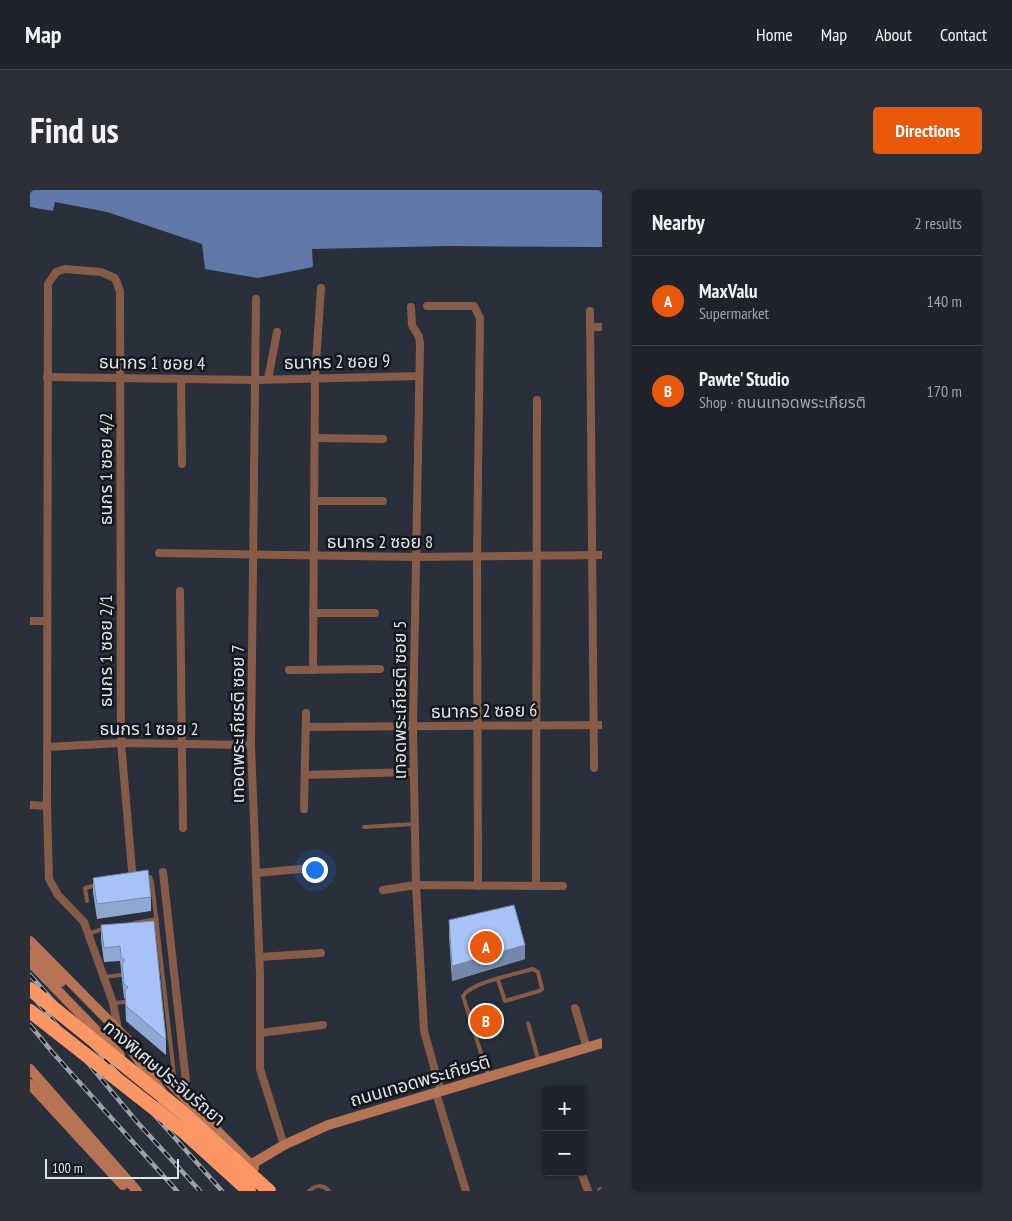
<!DOCTYPE html>
<meta charset="utf-8">
<style>
body{margin:0;font-family:"PT Sans Narrow","Noto Sans Thai",sans-serif;background:#2c2f38;color:#f1f3f6}
.controls{position:absolute;right:15px;bottom:15px;display:grid;overflow:hidden;border-radius:5px;box-shadow:0 1px 4px #0004}
.controls button{width:45px;height:45px;display:grid;place-items:center;padding:0;border:0;border-bottom:1px solid #3c4048;background:#1f232c;color:#f1f3f6;font:25px sans-serif}
.scale{position:absolute;left:15px;bottom:12px;width:134px;box-sizing:border-box;padding-left:5px;border:2px solid #e0e5ec;border-top:0;font-size:14px;line-height:18px;white-space:nowrap;color:#e0e5ec;-webkit-text-stroke:4px #14171c;paint-order:stroke}
.you{position:absolute;left:284px;top:679px;width:18px;height:18px;margin:-12px;border:4px solid #fff;border-radius:50%;background:#1a73e8;box-shadow:0 0 0 8px #1a73e833}
.badge{display:grid;place-items:center;width:32px;height:32px;border-radius:50%;background:#ea580c;color:#fff;font-size:16px;font-weight:700}
.pin{position:absolute;translate:-50% -50%;border:2px solid #fff;box-shadow:0 1px 5px #0006}
.list{margin:0;padding:0;list-style:none}
h2{display:flex;justify-content:space-between;align-items:center;height:65px;margin:0;padding:0 20px;font-size:21px}
h2 small{font-size:16px;font-weight:400;color:#a1a4a9}
.list li{display:grid;grid-template-columns:32px 1fr auto;gap:15px;align-items:center;box-sizing:border-box;height:90px;padding:0 20px;border-top:1px solid #3c4048}
.list b{display:block;font-size:19px;white-space:nowrap}
.list p{margin:0;font-size:16px;white-space:nowrap;color:#a1a4a9}
.list em{font-size:16px;font-style:normal;color:#a1a4a9}
.map{position:relative;flex:none;width:572px;height:1001px;overflow:hidden;border-radius:5px}
header{display:flex;align-items:center;gap:30px;box-sizing:border-box;height:70px;padding:0 25px;background:#1f232c;border-bottom:1px solid #3c4048}
header strong{font-size:24px}
nav{display:flex;gap:28px;margin-inline-start:auto;font-size:18px}
.intro{display:flex;align-items:center;justify-content:space-between;box-sizing:border-box;height:120px;padding:0 30px}
h1{margin:0;font-size:35px}
.button{padding:12px 22px;border-radius:5px;background:#ea580c;color:#fff;font-size:18px;font-weight:700}
main{display:flex;gap:30px;padding:0 30px}
aside{flex:1;background:#1f232c;border-radius:5px;box-shadow:0 1px 4px #0004}
.map>svg:first-child{display:block}
.water{fill:#6179a8}
.lines{fill:none;stroke-linecap:round;stroke-linejoin:round}
.lane{stroke:#865c49;stroke-width:4}
.street{stroke:#865c49;stroke-width:8}
.secondary{stroke:#b67455;stroke-width:10}
.rail-casing{stroke:#9ca2ab;stroke-width:4.5}
.rail{stroke:#14171c;stroke-width:2.5;stroke-dasharray:8;stroke-linecap:butt}
.highway-bridge{stroke:#fc9665;stroke-width:14}
.wall{fill:#90a7d4}
.shaded-wall{fill:#7588ac}
.building{fill:#a7c2f6;stroke:#7588ac}
.labels{text-anchor:middle;stroke-width:5;stroke-linejoin:round;paint-order:stroke}
.street-label{font-size:18px;fill:#e0e5ec;stroke:#14171c}
</style>
<header>
<strong>Map</strong>
<nav><a>Home</a><a>Map</a><a>About</a><a>Contact</a></nav>
</header>
<div class="intro"><h1>Find us</h1><a class="button">Directions</a></div>
<main>
<div class="map">
<svg width="572" height="1001" viewBox="0 0 572 1001">
<rect width="100%" height="100%" fill="#292f3b"/>
<polygon class="water" points="0,0 572,0 572,57 418,56 282,59 283,77 228,88 175,79 172,54 77,22 25,12 23,21 0,17"/>
<g class="lines">
<g class="lane">
<polyline points="334,637 385,634"/>
<polyline points="115,688 120,687 122,692 145,893"/>
<polyline points="57,711 55,698 66,695"/>
<polyline points="104,733 127,729"/>
<polyline points="58,744 75,738"/>
<polyline points="74,787 91,785"/>
<polyline points="83,813 94,812"/>
<polyline points="498,833 509,872"/>
<path d="M458,885L433,806C442,792 486,784 503,779L508,782L512,799L509,801L475,811L468,790"/>
<path d="M279,1001C285,995 292,994 299,1001"/>
</g>
<g class="street">
<polyline points="226,109 221,555 230,784 230,879 254,955"/>
<polyline points="397,116 444,116 450,128 447,367 448,696"/>
<polyline points="381,117 382,135 389,147 390,154 383,537 386,695 394,841 411,902"/>
<polyline points="560,121 564,578"/>
<polyline points="560,137 572,137"/>
<polyline points="17,187 226,190 389,186"/>
<polyline points="151,189 152,274"/>
<polyline points="238,189 247,142"/>
<polyline points="285,248 353,249"/>
<polyline points="285,311 353,311"/>
<polyline points="129,363 386,367 572,365"/>
<polyline points="150,401 153,638"/>
<polyline points="283,423 345,423"/>
<polyline points="0,431 17,431"/>
<polyline points="259,480 350,479"/>
<polyline points="283,480 285,187 291,98"/>
<polyline points="276,537 572,535"/>
<polyline points="17,557 91,553 221,555"/>
<polyline points="275,585 384,582"/>
<polyline points="0,615 17,616"/>
<polyline points="274,619 276,523"/>
<polyline points="133,682 158,910"/>
<polyline points="226,683 282,678"/>
<polyline points="506,696 507,210"/>
<polyline points="353,700 386,695 533,696"/>
<polyline points="230,767 291,763"/>
<polyline points="545,818 557,858"/>
<polyline points="88,839 83,813 54,732 28,705 19,689 17,616 18,94 26,82 35,79 71,82 85,88 90,101 91,553 102,680"/>
<polyline points="230,843 293,835"/>
<polyline points="406,903 436,1001"/>
<polyline points="551,982 558,1001"/>
<polyline points="571,1001 572,1001"/>
</g>
<g class="secondary">
<polyline points="0,751 224,978"/>
<polyline points="0,764 31,792"/>
<polyline points="0,772 90,865"/>
<polyline points="102,861 132,902"/>
<polyline points="0,879 107,1001"/>
<polyline points="0,894 93,995"/>
<polyline points="133,913 155,937"/>
<polyline points="222,974 254,955 298,935 572,853"/>
</g>
<g class="rail-casing">
<g id="rail">
<polyline points="0,785 192,1001"/>
<polyline points="0,803 107,932 170,1001"/>
<polyline points="0,835 23,863 147,1001"/>
</g>
</g>
<use href="#rail" class="rail"/>
<g class="highway-bridge">
<polyline points="0,799 151,921 239,1001"/>
<polyline points="0,821 153,941 219,1001"/>
</g>
</g>
<g class="wall">
<polygon points="63,688 121,707 121,721 67,729 63,702"/>
<polygon points="419,730 495,769 422,791 419,745"/>
<polygon points="124,731 136,850 136,865 96,831 95,809 94,808 90,771 74,772 71,750 71,735"/>
</g>
<polygon class="shaded-wall" points="495,755 495,769 422,791 422,776"/>
<g class="building">
<polygon points="118,680 121,707 67,714 63,688"/>
<polygon points="484,715 495,755 422,776 419,730"/>
<polygon points="124,731 136,850 96,816 95,801 98,797 94,794 92,774 95,770 91,767 90,756 74,758 71,735"/>
</g>
<g class="labels">
<g class="street-label">
<text transform="translate(307 172) rotate(-1)" y="6">ธนากร 2 ซอย 9</text>
<text transform="translate(122 173) rotate(1)" y="6">ธนากร 1 ซอย 4</text>
<text transform="translate(76 279) rotate(-90)" y="6">ธนกร 1 ซอย 4/2</text>
<text x="350" y="358">ธนากร 2 ซอย 8</text>
<text transform="translate(76 461) rotate(-90)" y="6">ธนกร 1 ซอย 2/1</text>
<text transform="translate(370 510) rotate(-90)" y="6">เทอดพระเกียรติ ซอย 5</text>
<text transform="translate(454 521) rotate(-1)" y="6">ธนากร 2 ซอย 6</text>
<text transform="translate(208 534) rotate(-90)" y="6">เทอดพระเกียรติ ซอย 7</text>
<text x="119" y="545">ธนกร 1 ซอย 2</text>
<text transform="translate(134 883) rotate(40)" y="6">ทางพิเศษประจิมรัถยา</text>
<text transform="translate(390 891) rotate(-16)" y="6">ถนนเทอดพระเกียรติ</text>
</g>
</g>
</svg>
<div class="controls">
<button>+</button>
<button>−</button>
</div>
<div class="scale">100 m</div>
<div class="you"></div>
<div class="pin badge" style="left:456px;top:757px">A</div>
<div class="pin badge" style="left:456px;top:831px">B</div>
</div>
<aside>
<h2>Nearby<small>2 results</small></h2>
<ul class="list">
<li><span class="badge">A</span><div><b>MaxValu</b><p>Supermarket</p></div><em>140 m</em></li>
<li><span class="badge">B</span><div><b>Pawte' Studio</b><p>Shop · ถนนเทอดพระเกียรติ</p></div><em>170 m</em></li>
</ul>
</aside>
</main>
